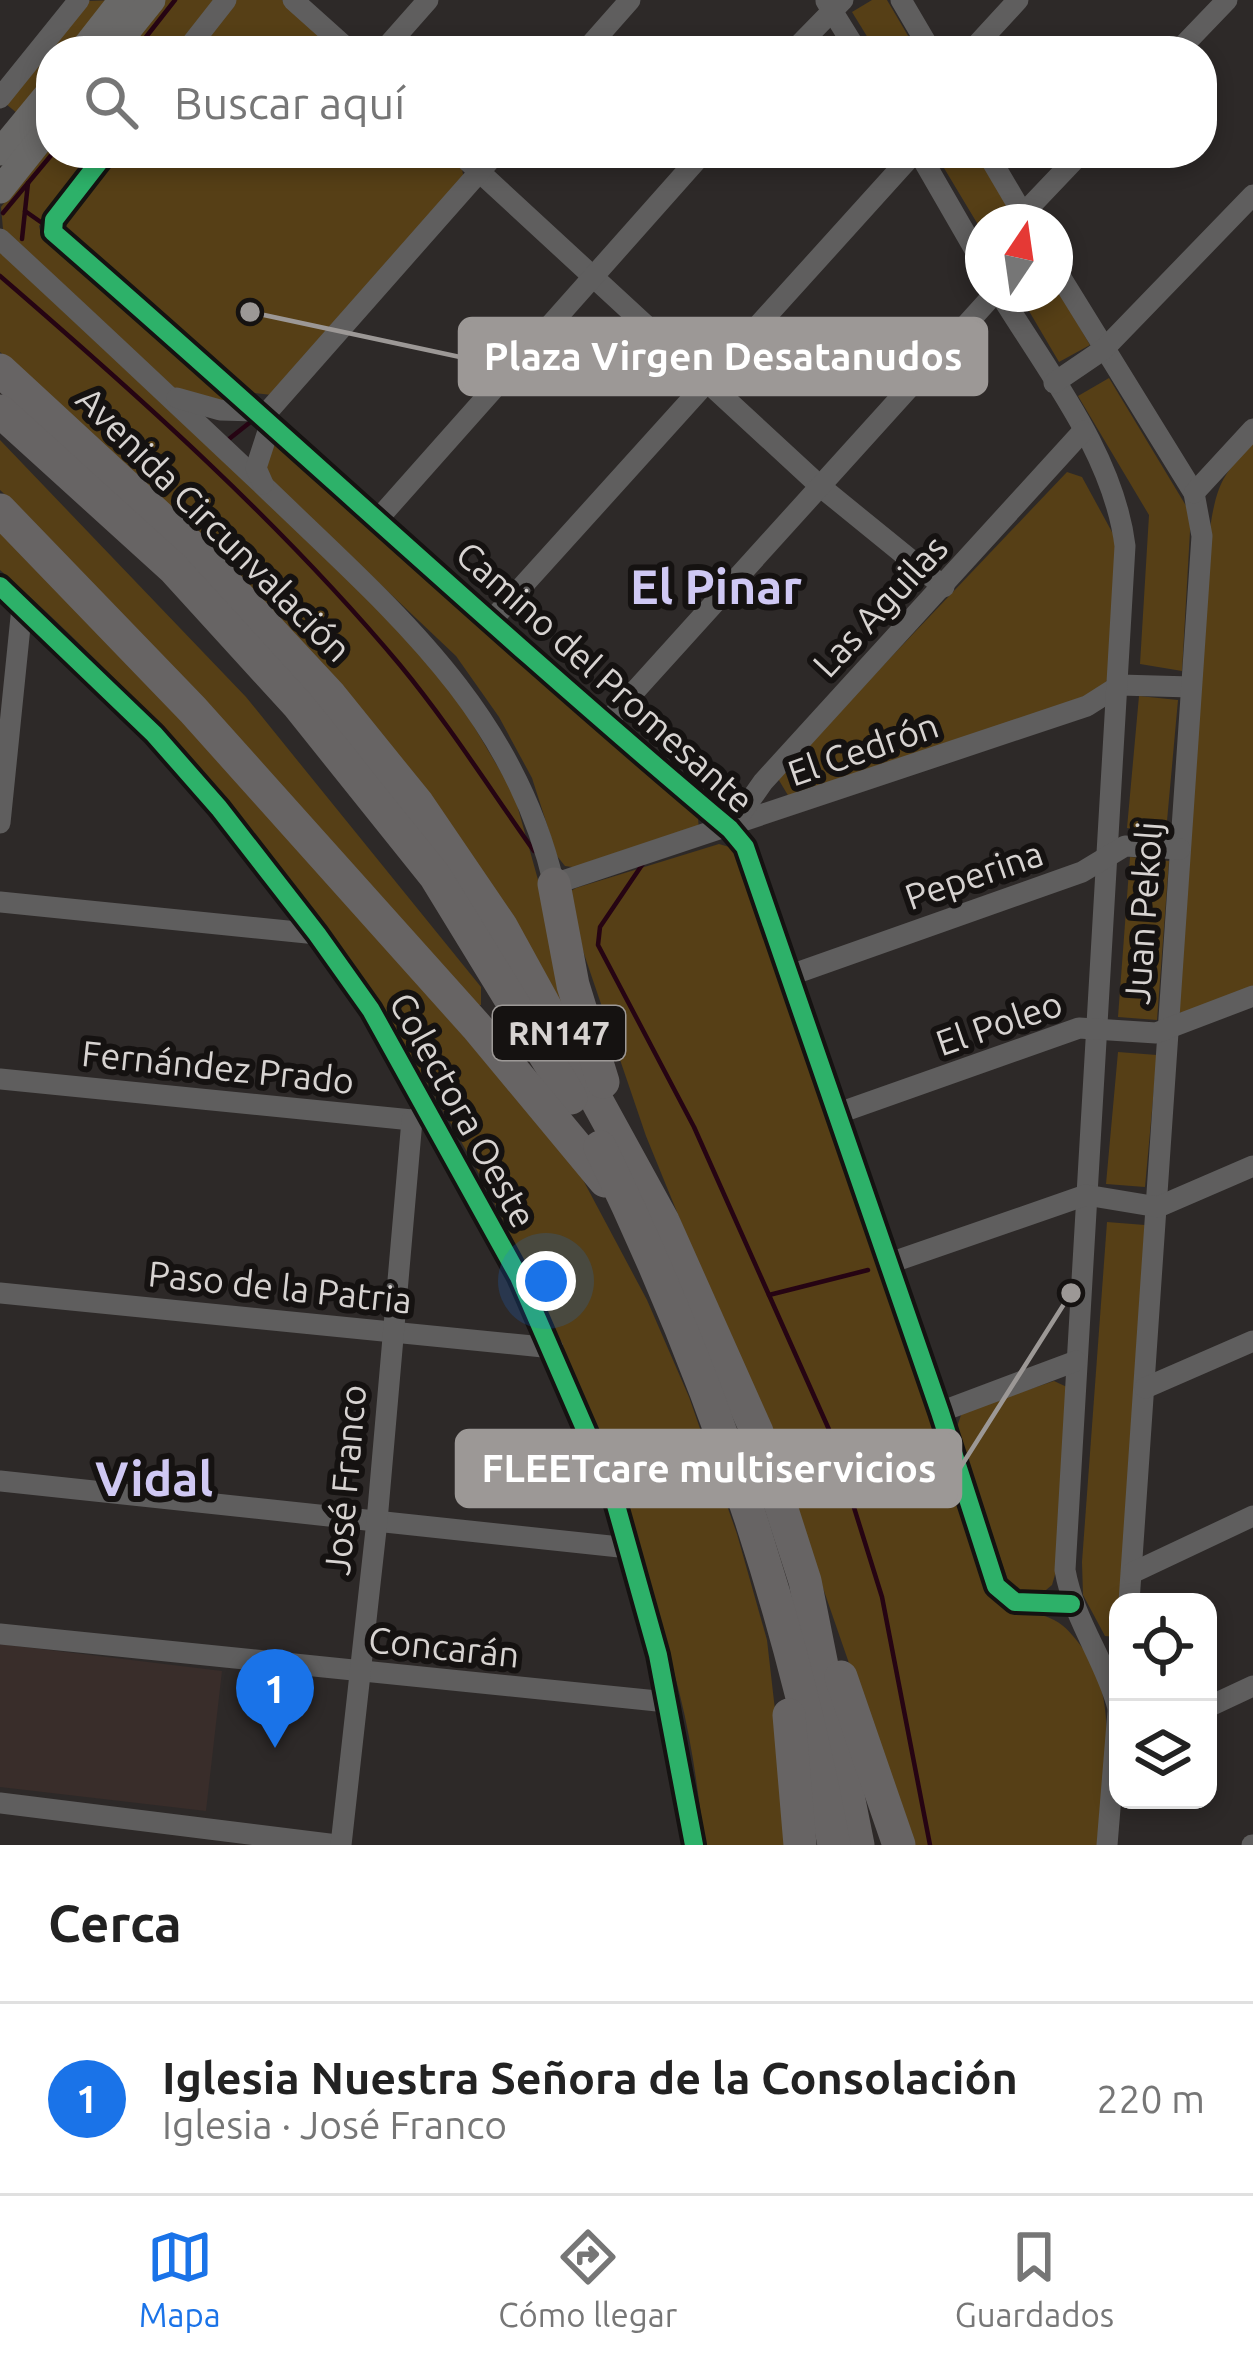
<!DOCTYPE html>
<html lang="es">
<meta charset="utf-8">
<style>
body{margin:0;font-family:Ubuntu,sans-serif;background:#f6f6f6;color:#222}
.controls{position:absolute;right:36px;bottom:36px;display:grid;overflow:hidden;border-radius:24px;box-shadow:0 6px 18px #0003}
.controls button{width:108px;height:108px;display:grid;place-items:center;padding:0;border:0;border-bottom:3px solid #e0e0e0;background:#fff;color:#222;font:60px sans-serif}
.compass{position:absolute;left:965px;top:204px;width:108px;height:108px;border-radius:50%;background:#fff;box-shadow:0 6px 18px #0003;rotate:13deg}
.you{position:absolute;left:546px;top:1281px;width:42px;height:42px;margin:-30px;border:9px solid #fff;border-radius:50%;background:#1a73e8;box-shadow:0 0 0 18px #1a73e833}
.badge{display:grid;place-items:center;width:78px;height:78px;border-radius:50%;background:#1a73e8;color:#fff;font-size:39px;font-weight:700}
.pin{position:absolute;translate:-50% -99px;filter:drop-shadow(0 3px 6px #0008)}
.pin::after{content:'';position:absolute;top:63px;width:42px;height:36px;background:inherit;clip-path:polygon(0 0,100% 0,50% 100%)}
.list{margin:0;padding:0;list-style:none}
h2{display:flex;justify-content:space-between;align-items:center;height:156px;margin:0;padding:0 48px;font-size:51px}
h2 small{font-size:39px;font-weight:400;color:#767676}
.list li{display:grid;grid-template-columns:78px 1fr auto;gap:36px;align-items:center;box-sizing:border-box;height:192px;padding:0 48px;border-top:3px solid #e0e0e0}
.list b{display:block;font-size:45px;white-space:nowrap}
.list p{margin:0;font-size:39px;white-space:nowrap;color:#767676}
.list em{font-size:39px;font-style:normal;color:#767676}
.icon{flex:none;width:66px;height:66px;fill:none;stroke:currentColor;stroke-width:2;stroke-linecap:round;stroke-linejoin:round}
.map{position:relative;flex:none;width:1253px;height:1845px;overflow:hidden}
.search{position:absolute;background:#fff;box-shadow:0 6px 18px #0003;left:36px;right:36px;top:36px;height:132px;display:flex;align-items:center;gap:30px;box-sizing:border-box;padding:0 42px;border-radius:48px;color:#767676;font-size:45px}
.sheet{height:348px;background:#fff}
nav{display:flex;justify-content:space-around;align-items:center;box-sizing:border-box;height:168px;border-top:3px solid #e0e0e0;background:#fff;font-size:33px;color:#767676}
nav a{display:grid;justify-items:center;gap:6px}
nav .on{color:#1a73e8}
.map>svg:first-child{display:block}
.built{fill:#392d2a}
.green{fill:#563f16}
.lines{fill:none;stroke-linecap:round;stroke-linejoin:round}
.stream{stroke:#260413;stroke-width:4.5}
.minor{stroke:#5f5e5e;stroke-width:21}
.major{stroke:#696867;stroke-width:27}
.highway{stroke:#676464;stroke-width:33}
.cycleway-casing{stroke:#151211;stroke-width:26}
.cycleway{stroke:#2db169;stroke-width:18}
.labels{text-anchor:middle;stroke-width:12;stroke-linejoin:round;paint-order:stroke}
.shield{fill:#151211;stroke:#9d9997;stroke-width:3}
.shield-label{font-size:33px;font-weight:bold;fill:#d7d3d1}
.street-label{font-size:36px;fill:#d7d3d1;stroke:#151211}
.district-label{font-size:48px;font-weight:bold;fill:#cfc8f3;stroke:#151211}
.leader{fill:none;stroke:#9c9896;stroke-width:4.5}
.callout-dot{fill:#9c9896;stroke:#151211;stroke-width:4.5}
.callout{fill:#9c9896;stroke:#9c9896;stroke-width:4.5}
.callout-label{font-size:39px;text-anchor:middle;font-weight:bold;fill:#fff}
</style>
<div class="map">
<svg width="1253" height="1845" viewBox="0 0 1253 1845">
<rect width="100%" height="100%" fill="#2d2928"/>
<polygon class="built" points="0,1644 222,1671 206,1811 0,1787"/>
<g class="green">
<polygon points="117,0 77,51 51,51 51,83 23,118 6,104 87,1"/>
<polygon points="165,0 217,0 177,51 125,51"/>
<polygon points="236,0 282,0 337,51 196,51"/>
<polygon points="872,0 887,0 917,51 876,51 852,12"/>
<polygon points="51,144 51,153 96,153 39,226 41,234 225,399 223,406 183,396 3,229 1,207"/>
<polygon points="116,153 449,153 461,163 464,180 272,395 245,392 65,231 63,225"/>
<polygon points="935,153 976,153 1018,222 983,222 983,233"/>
<polygon points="0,252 367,595 444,676 514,794 596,1087 160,498 0,352"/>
<polygon points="1055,285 1090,345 1059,362 1019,294 1055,294"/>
<polygon points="1109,378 1191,514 1182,671 1140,664 1149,515 1078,396"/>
<polygon points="0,440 246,697 481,987 481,1005 469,1005 30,518 0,490"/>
<polygon points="278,442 698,818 699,830 579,868 565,866 557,856 532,778 499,717 456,656 265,475 271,443"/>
<path d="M1253,443V990L1181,1014L1177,1006L1210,528C1217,484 1222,475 1253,443Z"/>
<polygon points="1067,472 1082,477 1118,543 1113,670 1100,692 789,797 777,777"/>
<path d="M0,529L257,799L574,1163L647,1300L689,1397L737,1534L767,1640L783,1780L785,1845H705C700,1809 696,1773 689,1737C679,1681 660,1626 644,1571C530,1188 299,834 0,570Z"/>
<polygon points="1139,696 1178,700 1166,832 1127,828"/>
<path d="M719,844L733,848L737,856L995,1598C1017,1617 1032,1608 1054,1620C1065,1625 1074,1637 1081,1646C1123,1701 1102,1780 1097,1845H912L781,1467L646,1136L568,907L569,892L576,888Z"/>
<polygon points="1130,857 1169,861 1157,1020 1118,1017"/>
<polygon points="1118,1052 1157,1055 1145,1187 1106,1184"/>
<polygon points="1107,1222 1145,1225 1117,1637 1105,1636 1083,1595 1082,1562"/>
<polygon points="1054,1381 1067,1387 1057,1568 1052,1585 1040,1595 1023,1594 1010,1586 956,1430 962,1412"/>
</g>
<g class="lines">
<g class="stream">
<polyline points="135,51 175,0"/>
<polyline points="40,84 51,70"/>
<polyline points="25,211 45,225"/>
<polyline points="3,213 53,153"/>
<polyline points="22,239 28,183"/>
<path d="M0,276C140,397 281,523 400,665C448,723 490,789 534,851"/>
<polyline points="229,439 253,420"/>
<polyline points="644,862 600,927 598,945 694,1127 831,1434 882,1597 930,1845"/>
<polyline points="769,1295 868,1270"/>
</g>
<g class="minor">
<polyline points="293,0 350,51"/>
<polyline points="901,0 931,51"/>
<polyline points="826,1 857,51"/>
<polyline points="186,51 226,0"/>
<polyline points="383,51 428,0"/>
<polyline points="585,51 630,0"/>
<polyline points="793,51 843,0"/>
<polyline points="971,51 1018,0"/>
<polyline points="1178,51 1227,0"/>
<polyline points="0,98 79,0"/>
<path d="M106,153L54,220L53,232C280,429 499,635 730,829L745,847L940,1412L996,1586L1015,1602L1071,1604"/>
<polyline points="459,153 821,487 944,587"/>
<polyline points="919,153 983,264"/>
<polyline points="987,153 1027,221"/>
<polyline points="1023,214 1081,153"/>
<path d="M0,239C90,322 179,406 268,490C391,609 513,709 554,884L1087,706L1120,685L1191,687"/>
<polyline points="1055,268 1194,493 1202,536 1129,1602"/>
<path d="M1000,294C1047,371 1114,455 1125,546L1065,1570C1074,1621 1105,1659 1118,1708"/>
<polyline points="1054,383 1104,349 1253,195"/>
<polyline points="177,398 220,410 259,411"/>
<polyline points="264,416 496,153"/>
<polyline points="263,484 256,468 271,422"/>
<polyline points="1194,493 1253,429"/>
<polyline points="378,519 703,153"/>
<polyline points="0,586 154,734 219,808 317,934 371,1010 519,1277 612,1491 658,1655 694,1845"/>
<polyline points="491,621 914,153"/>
<polyline points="605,724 994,294"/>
<polyline points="0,823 22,607"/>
<polyline points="730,829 763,782 1083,431"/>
<polyline points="0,902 317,934"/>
<polyline points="788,976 1082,872 1125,846 1180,849"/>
<polyline points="0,1079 412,1120 423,1117"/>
<polyline points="836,1114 1079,1028 1156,1033 1253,996"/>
<polyline points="887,1264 1086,1195 1158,1207 1253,1166"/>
<polyline points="0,1293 553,1348"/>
<polyline points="1145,1388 1253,1341"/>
<polyline points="940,1412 1076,1361"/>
<polyline points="0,1481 629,1548"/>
<polyline points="1132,1573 1253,1516"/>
<polyline points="0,1634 667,1702"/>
<polyline points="1208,1707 1253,1686"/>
<polyline points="0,1803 337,1845"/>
<polyline points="341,1845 377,1521 412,1120"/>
<polyline points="1107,1845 1118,1711"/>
<polyline points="1252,1845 1253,1845"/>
</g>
<g class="major">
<polyline points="82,51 122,0"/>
<polyline points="111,51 152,0"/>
<polyline points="0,152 51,90"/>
<polyline points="0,190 51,126"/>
</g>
<g class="highway">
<polyline points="0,370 194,549 329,694 418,804 501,926 663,1221 757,1432 805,1581 858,1845"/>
<polyline points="0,411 173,568 298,705 435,876 571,1098"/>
<polyline points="0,510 193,710 477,1027 605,1181"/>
<polyline points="554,884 573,985 603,1082"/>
<path d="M600,1147C708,1370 789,1601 834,1845"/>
<polyline points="841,1677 899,1845"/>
<polyline points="789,1715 800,1845"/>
</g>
<g class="cycleway-casing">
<g id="cycleway">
<path d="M106,153L54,220L53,232C280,429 499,635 730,829L745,847L940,1412L996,1586L1015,1602L1071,1604"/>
<polyline points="0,586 154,734 219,808 317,934 371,1010 519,1277 612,1491 658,1655 694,1845"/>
</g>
</g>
<use href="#cycleway" class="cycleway"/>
</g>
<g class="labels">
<rect class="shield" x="493" y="1006" width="132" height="54" rx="9"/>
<g class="shield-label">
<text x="559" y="1045">RN147</text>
</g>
<g class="street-label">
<text transform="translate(214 524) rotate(45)" y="13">Avenida Circunvalación</text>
<text transform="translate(880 606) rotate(-47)" y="13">Las Aguilas</text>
<text transform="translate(605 677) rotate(42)" y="13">Camino del Promesante</text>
<text transform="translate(863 749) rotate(-19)" y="13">El Cedrón</text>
<text transform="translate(974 875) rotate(-19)" y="13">Peperina</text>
<text transform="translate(1143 913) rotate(-86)" y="13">Juan Pekolj</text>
<text transform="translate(999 1023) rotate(-19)" y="13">El Poleo</text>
<text transform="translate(218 1067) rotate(6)" y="13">Fernández Prado</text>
<text transform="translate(463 1110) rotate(61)" y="13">Colectora Oeste</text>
<text transform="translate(280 1287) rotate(6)" y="13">Paso de la Patria</text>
<text transform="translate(345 1480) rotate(-85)" y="13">José Franco</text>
<text transform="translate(444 1647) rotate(6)" y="13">Concarán</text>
</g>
<g class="district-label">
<text x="716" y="604">El Pinar</text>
<text x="154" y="1496">Vidal</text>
</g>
</g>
<path class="leader" d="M250 312L460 357M1071 1293L960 1468"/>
<g class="callout-dot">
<circle cx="250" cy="312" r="12"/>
<circle cx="1071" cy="1293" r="12"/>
</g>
<g class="callout">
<rect x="460" y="319" width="526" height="75" rx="12"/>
<rect x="457" y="1431" width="503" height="75" rx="12"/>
</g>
<g class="callout-label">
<text x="723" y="370">Plaza Virgen Desatanudos</text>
<text x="709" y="1482">FLEETcare multiservicios</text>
</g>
</svg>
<div class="controls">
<button><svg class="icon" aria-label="locate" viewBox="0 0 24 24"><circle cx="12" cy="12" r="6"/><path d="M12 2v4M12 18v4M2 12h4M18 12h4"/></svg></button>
<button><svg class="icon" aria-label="layers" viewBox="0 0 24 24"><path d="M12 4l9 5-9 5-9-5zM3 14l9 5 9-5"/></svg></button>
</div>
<svg class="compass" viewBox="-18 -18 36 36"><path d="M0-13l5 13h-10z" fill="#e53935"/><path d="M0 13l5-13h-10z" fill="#767676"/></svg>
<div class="you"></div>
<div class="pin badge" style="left:275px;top:1748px">1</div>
<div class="search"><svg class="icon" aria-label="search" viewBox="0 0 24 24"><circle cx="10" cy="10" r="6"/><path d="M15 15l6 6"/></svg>Buscar aquí</div>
</div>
<section class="sheet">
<h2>Cerca<small></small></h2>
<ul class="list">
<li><span class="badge">1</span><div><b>Iglesia Nuestra Señora de la Consolación</b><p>Iglesia · José Franco</p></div><em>220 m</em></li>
</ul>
</section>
<nav>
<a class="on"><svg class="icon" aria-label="map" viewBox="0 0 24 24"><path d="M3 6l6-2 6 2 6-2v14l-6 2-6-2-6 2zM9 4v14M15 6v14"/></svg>Mapa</a>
<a><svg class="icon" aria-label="directions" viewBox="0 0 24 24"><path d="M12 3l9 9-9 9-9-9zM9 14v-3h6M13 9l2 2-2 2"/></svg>Cómo llegar</a>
<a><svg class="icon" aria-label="saved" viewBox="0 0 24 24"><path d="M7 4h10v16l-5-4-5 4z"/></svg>Guardados</a>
</nav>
